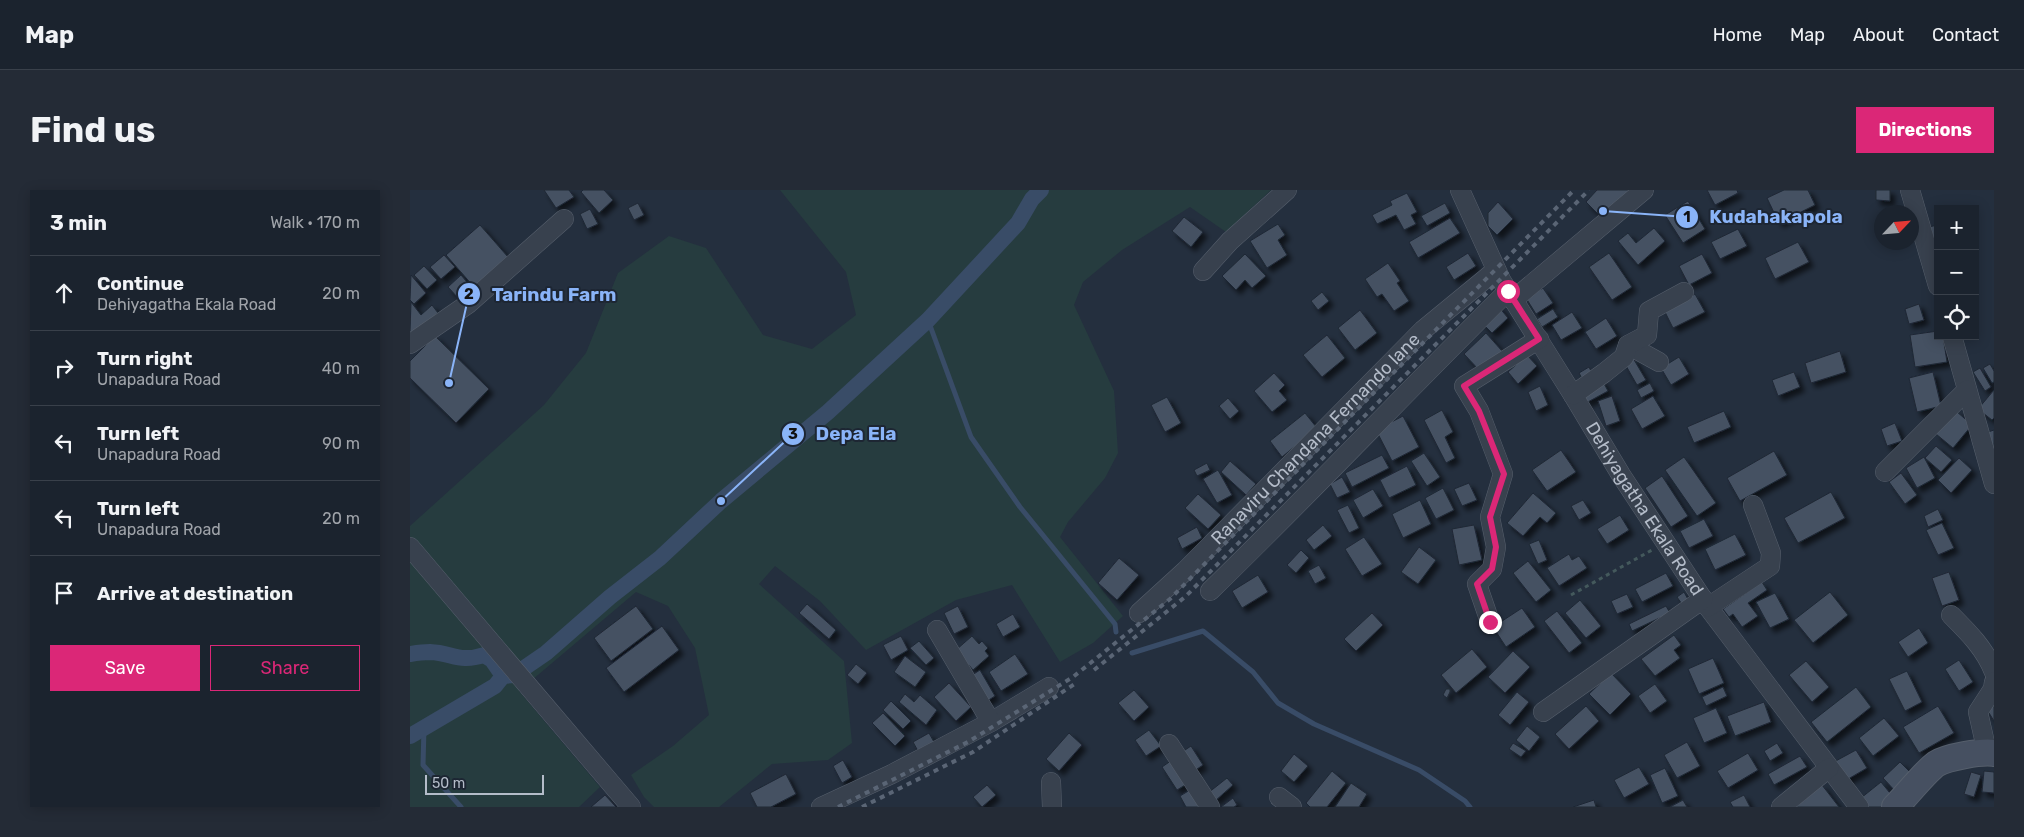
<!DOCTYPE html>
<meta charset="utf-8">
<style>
body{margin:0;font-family:Rubik,sans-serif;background:#242b36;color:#f1f3f6}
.controls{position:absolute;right:15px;top:15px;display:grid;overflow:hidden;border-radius:0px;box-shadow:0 2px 12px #0003}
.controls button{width:45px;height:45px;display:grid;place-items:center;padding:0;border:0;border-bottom:1px solid #39404a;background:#1b232e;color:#f1f3f6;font:25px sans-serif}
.compass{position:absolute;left:1464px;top:15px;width:45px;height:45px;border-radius:50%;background:#1b232e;box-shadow:0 2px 12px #0003;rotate:64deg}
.scale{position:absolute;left:15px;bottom:12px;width:119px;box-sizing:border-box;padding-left:5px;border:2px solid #b4bcc9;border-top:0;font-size:14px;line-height:18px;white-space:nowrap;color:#b4bcc9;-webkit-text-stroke:4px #1d2633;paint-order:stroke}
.stop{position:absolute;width:15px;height:15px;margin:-11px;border:4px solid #db2777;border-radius:50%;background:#fff}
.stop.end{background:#db2777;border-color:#fff;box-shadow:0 1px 5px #0008}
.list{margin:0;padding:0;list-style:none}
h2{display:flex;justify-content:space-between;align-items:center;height:65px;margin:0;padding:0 20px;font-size:21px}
h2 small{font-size:16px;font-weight:400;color:#a0a4aa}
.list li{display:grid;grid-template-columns:32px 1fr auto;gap:15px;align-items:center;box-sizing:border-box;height:75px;padding:0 20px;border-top:1px solid #39404a}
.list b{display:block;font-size:19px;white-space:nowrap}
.list p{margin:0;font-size:16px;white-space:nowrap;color:#a0a4aa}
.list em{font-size:16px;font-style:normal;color:#a0a4aa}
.actions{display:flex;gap:10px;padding:15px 20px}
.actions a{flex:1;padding:11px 0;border:1px solid #db2777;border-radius:0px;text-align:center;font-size:18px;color:#db2777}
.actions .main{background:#db2777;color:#fff}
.icon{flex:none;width:28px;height:28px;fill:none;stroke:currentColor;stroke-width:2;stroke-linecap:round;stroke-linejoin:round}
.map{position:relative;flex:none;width:1584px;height:617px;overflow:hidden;border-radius:0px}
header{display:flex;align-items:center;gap:30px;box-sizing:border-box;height:70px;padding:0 25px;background:#1b232e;border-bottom:1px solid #39404a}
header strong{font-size:24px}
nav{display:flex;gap:28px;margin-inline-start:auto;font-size:18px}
.intro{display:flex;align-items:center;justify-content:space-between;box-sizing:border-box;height:120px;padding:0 30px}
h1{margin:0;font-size:35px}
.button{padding:12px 22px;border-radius:0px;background:#db2777;color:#fff;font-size:18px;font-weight:700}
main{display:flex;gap:30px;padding:0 30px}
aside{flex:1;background:#1b232e;border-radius:0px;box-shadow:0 2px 12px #0003}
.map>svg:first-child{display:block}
.green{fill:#263c3f}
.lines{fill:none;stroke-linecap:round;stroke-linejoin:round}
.stream{stroke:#394c67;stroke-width:5}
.canal{stroke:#394c67;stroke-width:16}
.building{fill:#455162;stroke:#1f2835;filter:url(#shadow)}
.street-casing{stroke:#565f6c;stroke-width:20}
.secondary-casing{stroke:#565f6c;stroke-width:28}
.path{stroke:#44595c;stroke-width:3;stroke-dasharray:4 4;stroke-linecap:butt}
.street{stroke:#38414e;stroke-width:19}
.secondary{stroke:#465061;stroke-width:26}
.rail{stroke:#5a6575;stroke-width:4;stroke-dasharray:5 5;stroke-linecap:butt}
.route{stroke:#db2777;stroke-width:6}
.labels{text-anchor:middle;stroke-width:4;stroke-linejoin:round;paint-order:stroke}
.street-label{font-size:18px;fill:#b4bcc9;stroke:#1d2633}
.leader{fill:none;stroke:#8ab4f8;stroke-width:2}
.callout-dot{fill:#8ab4f8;stroke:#1d2633;stroke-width:2}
.mark-label{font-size:15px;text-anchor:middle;font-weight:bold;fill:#111}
.callout-label{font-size:19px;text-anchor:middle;font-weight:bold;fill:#8ab4f8;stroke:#1d2633;stroke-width:4;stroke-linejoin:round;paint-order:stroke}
</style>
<header>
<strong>Map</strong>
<nav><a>Home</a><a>Map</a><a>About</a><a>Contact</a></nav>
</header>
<div class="intro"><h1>Find us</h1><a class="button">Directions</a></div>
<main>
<aside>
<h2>3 min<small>Walk · 170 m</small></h2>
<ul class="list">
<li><svg class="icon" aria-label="ahead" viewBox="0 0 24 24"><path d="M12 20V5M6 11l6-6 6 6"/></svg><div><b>Continue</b><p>Dehiyagatha Ekala Road</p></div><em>20 m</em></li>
<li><svg class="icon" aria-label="right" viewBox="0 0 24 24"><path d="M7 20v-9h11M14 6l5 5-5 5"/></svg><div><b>Turn right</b><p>Unapadura Road</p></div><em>40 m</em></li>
<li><svg class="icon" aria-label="left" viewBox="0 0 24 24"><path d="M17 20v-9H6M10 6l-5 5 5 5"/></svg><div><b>Turn left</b><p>Unapadura Road</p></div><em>90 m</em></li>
<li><svg class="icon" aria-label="left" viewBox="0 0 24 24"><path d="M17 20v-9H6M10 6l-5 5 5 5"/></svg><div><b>Turn left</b><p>Unapadura Road</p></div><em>20 m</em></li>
<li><svg class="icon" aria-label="arrive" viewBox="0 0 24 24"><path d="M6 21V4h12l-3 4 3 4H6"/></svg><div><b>Arrive at destination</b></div></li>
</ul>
<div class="actions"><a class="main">Save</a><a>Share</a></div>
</aside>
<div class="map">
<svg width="1584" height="617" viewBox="0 0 1584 617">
<defs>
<filter id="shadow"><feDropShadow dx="4.5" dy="4.5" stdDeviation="2.5" flood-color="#0009"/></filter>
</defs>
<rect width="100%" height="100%" fill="#242f3e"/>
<polygon class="green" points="370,0 861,0 816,42 780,17 712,60 673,92 664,115 704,201 708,263 695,288 658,332 650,347 713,426 683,453 650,472 602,395 546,410 456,460 410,411 365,376 349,394 434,471 442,553 418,570 362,574 309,617 244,617 234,607 221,585 263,556 299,525 285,458 258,416 226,402 109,501 190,597 169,617 0,617 0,336 134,215 176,163 208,83 259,46 296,58 353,145 402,159 446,125 436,82"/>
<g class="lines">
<g class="stream">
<polyline points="518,130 561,247 610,317 705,434 706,442"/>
<polyline points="722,463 793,441 843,482 868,513 904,534 1009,580 1055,611 1060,617"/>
<polyline points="14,538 13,575 51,617"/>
</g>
<g class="canal">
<path d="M0,464C6,463 13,462 20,462C43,463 49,473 74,465L82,470L93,486"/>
<polyline points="0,546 85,496 93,486 104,485 136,463 200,407 250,368 311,311 418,222 518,130 608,33 622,9 631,0"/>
</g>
</g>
<g class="building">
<polygon points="134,0 159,0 164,7 146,18"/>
<polygon points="173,0 194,0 203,10 189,23 171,2"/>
<polygon points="1187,0 1218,0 1220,2 1194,30 1176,12"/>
<polygon points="1297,0 1327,0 1328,3 1305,15"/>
<polygon points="1374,0 1398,0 1405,15 1369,33 1357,8"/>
<polygon points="1466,0 1480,0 1480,11 1466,10"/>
<polygon points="997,3 1007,22 1001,25 1006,34 994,40 986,25 967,34 962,25 982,15 980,11"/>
<polygon points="1278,11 1295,39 1273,53 1255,25"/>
<polygon points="1088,12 1103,29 1087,45 1078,36 1078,23"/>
<polygon points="228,13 234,25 224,30 218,18"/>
<polygon points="1035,13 1040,23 1017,36 1011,26"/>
<polygon points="180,19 188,34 177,39 170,24"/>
<polygon points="774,27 793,42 781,57 762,41"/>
<polygon points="1040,28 1050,43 1008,68 999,52"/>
<polygon points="868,34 875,45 868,50 877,65 857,78 840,51"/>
<polygon points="70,35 98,67 64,97 36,65"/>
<polygon points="1528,35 1528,67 1518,37"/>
<polygon points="1244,38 1255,51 1228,75 1208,51 1218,43 1226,53"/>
<polygon points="1328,39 1337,56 1310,69 1301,52"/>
<polygon points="1388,52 1399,72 1365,89 1355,68"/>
<polygon points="1058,63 1066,76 1044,90 1036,77"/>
<polygon points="1199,63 1222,97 1202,110 1179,77"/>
<polygon points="835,64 856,86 842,98 835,90 826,100 812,86"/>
<polygon points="1292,64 1302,83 1279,95 1269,76"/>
<polygon points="34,65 45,77 31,89 20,77"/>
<polygon points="978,73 990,91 987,93 999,111 984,121 972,104 967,107 955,89"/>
<polygon points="14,76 27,90 17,99 4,85"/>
<polygon points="1,85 16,103 4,114 0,110"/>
<polygon points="51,85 62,98 49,109 38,97"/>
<polygon points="1133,98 1143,113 1126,124 1116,108"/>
<polygon points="912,102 919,111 908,120 901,111"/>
<polygon points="1285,104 1295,122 1263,138 1254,120"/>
<polygon points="1,112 11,125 22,115 28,123 2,144 0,142"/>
<polygon points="1509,114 1514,130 1499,134 1495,119"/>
<polygon points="1088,116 1098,128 1082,143 1071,132"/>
<polygon points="1143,119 1148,127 1132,137 1127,129"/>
<polygon points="950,120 967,143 945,160 928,138"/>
<polygon points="1162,122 1172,138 1151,150 1142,135"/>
<polygon points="1196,128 1207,146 1186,159 1175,142"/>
<polygon points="1528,141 1528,146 1533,146 1537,172 1505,177 1500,145"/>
<polygon points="1076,143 1092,161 1070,181 1054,164"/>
<polygon points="917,145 935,168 912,187 893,165"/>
<polygon points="25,146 79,199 46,233 0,188 0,171"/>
<polygon points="1430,161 1436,182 1401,193 1395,173"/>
<polygon points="1117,165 1127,176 1108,194 1098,182"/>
<polygon points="1269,167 1279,184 1261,195 1251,178"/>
<polygon points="1223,168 1236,190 1227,195 1215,174"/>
<polygon points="1580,174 1584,181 1584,192 1582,193 1573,178"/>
<polygon points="1179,177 1184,187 1174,192 1169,183"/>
<polygon points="1570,178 1581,197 1575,201 1563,182"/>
<polygon points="1384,182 1390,197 1368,206 1362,190"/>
<polygon points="1523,182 1531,216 1507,222 1499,188"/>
<polygon points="864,183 875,195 869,201 877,210 862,222 844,201"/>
<polygon points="1192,190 1198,201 1176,213 1170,202"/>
<polygon points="1240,193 1244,201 1231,208 1227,200"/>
<polygon points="1130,196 1138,215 1126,221 1118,202"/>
<polygon points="1584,200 1584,228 1582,230 1568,219"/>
<polygon points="1202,206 1210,231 1196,236 1188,211"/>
<polygon points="1243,206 1255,226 1232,239 1221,219"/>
<polygon points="757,207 771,233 755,242 741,215"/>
<polygon points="818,208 829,221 820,229 809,216"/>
<polygon points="1032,220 1043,242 1035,247 1045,268 1036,273 1014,230"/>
<polygon points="1314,221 1321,237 1284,253 1277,237"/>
<polygon points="1546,221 1562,235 1543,258 1526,244"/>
<polygon points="895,223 907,238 872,267 860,251"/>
<polygon points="993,226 1009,257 982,271 966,240"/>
<polygon points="1485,233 1492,251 1477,256 1471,239"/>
<polygon points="1584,240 1584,271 1575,243"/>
<polygon points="1526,256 1542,270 1531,282 1515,268"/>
<polygon points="1151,260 1166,282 1137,301 1122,280"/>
<polygon points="1364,261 1377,285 1330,311 1317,288"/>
<polygon points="1014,263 1030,287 1017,296 1001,271"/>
<polygon points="972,265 979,278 942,297 935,283"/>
<polygon points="1274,267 1306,313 1287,326 1255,280"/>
<polygon points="1514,267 1525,288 1507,298 1496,278"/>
<polygon points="1549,268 1562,280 1541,303 1528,290"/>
<polygon points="820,271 846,294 836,305 811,282"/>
<polygon points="797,273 800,280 787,286 784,280"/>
<polygon points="997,276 1006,295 979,308 970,290"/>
<polygon points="808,280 822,305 807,313 793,289"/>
<polygon points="1491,283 1507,305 1495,314 1479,292"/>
<polygon points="1252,286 1278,326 1261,337 1235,298"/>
<polygon points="932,287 940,302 927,308 920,294"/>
<polygon points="1059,293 1067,310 1052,316 1044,299"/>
<polygon points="1033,298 1044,320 1026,329 1015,308"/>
<polygon points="963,299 973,316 953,328 943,310"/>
<polygon points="1421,302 1435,328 1388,353 1374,328"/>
<polygon points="1123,303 1146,323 1137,333 1130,327 1113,346 1097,333"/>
<polygon points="788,304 811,325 798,339 775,318"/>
<polygon points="1010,310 1021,334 993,348 982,324"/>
<polygon points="1173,310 1181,323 1169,330 1161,316"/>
<polygon points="938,315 949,338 939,343 927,320"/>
<polygon points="1528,319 1533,330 1518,337 1514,326"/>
<polygon points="1210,325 1219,340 1197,354 1187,339"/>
<polygon points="1294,329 1303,346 1279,358 1270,341"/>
<polygon points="1532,333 1544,358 1528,365 1516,340"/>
<polygon points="913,335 922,346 904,360 896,350"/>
<polygon points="1064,335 1072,370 1049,375 1042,339"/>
<polygon points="787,337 792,348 772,359 767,348"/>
<polygon points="1325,344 1336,365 1305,380 1295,359"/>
<polygon points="954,347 972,374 952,386 935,359"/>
<polygon points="1129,350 1137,370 1128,374 1119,354"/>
<polygon points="1009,357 1026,370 1008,394 991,382"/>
<polygon points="891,360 899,368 886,383 877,375"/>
<polygon points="1159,364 1162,370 1169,366 1177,378 1149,396 1137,378"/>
<polygon points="709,368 729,385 707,410 688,393"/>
<polygon points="1118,371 1141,400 1126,412 1103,383"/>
<polygon points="909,375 916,388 905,394 898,381"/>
<polygon points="1539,382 1549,410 1532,416 1522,388"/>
<polygon points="1256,383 1263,396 1232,412 1225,399"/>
<polygon points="848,385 858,402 832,418 822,401"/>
<polygon points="1352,392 1357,400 1338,413 1348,426 1332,437 1323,424 1319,427 1313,419"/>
<polygon points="1274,402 1280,413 1274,417 1267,407"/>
<polygon points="1420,402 1438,425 1403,453 1384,430"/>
<polygon points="1365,403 1379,429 1360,438 1346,412"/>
<polygon points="1217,404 1223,417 1207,424 1201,411"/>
<polygon points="1170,410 1191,436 1176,448 1155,423"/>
<polygon points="397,414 426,440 419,449 389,423"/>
<polygon points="226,416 243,439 201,471 184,448"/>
<polygon points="548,416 558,437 544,444 534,423"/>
<polygon points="1256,416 1260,423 1222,441 1219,434"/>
<polygon points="1112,418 1125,437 1096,457 1083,437"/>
<polygon points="1147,421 1172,453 1159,463 1134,431"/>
<polygon points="962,423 973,435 946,461 934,449"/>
<polygon points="603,424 610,437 593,447 586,434"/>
<polygon points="252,436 269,460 214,502 196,478"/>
<polygon points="1509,438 1518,453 1498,467 1488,452"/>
<polygon points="1264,445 1271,455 1264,460 1270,468 1245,486 1231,469"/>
<polygon points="491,446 498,460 481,470 473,455"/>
<polygon points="562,446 569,454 572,451 578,458 575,461 579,466 563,480 546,460"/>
<polygon points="509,451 524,468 516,475 500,458"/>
<polygon points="1062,459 1077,477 1046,503 1031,485"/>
<polygon points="1103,461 1120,477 1095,503 1078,487"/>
<polygon points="605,464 618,484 591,501 579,482"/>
<polygon points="495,466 516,482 505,497 484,482"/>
<polygon points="1303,468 1314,493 1289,504 1278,479"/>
<polygon points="1549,470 1563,492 1549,501 1535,479"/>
<polygon points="1396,471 1419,497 1402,512 1379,485"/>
<polygon points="446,474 457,483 448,494 437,485"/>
<polygon points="570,480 585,506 574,513 559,487"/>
<polygon points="1497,481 1512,512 1495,521 1479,489"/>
<polygon points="1201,483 1221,504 1200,525 1179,504"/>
<polygon points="539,493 561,517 546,531 524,507"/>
<polygon points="1245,494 1257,511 1240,523 1228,506"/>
<polygon points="1313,497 1317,506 1296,516 1292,507"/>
<polygon points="1446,497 1461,517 1417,552 1401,532"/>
<polygon points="1036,499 1040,499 1040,502 1037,508 1033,505"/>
<polygon points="724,500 739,517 724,531 708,513"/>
<polygon points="1107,502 1119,512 1100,535 1088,525"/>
<polygon points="495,504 504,512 510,505 527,520 516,535 489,512"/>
<polygon points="481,511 501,531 493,539 473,520"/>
<polygon points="1354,512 1361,532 1325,546 1317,526"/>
<polygon points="1584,513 1584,531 1576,518"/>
<polygon points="1176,516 1189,531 1159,559 1145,544"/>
<polygon points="1528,516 1544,543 1509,563 1493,537"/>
<polygon points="1306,518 1317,543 1294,553 1283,528"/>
<polygon points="473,523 495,546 485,556 462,533"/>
<polygon points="1474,528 1489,546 1463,566 1449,548"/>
<polygon points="1117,536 1130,547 1119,561 1106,550"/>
<polygon points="739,540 751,556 736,566 725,550"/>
<polygon points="519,543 524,552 508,561 503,552"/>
<polygon points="659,543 672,555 649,581 636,569"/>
<polygon points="1277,552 1290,576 1267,588 1254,565"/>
<polygon points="1103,553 1116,561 1111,567 1099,559"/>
<polygon points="1367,553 1373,563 1360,571 1354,561"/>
<polygon points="781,556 793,575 781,583 769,564"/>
<polygon points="1446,560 1457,578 1433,592 1422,573"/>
<polygon points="1338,563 1348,580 1318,598 1307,581"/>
<polygon points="884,564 898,576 884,592 871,581"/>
<polygon points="1390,566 1397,577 1364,595 1358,584"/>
<polygon points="765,568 780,592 767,600 752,577"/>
<polygon points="433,570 442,587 432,593 423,576"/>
<polygon points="1490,572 1504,586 1487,603 1473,588"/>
<polygon points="1229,577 1239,594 1214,608 1204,590"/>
<polygon points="1255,578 1268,606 1252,613 1240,585"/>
<polygon points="922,581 936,593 917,617 900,617 896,613"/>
<polygon points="1574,581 1584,582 1584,603 1572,602"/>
<polygon points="1561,582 1571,585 1564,607 1554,604"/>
<polygon points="376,584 386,604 361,617 347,617 340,603"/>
<polygon points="817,588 823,595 805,611 798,603"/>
<polygon points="1471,592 1484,608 1473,617 1459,617 1451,608"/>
<polygon points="941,593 957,604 949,617 925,617"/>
<polygon points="577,595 586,605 572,617 563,607"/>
<polygon points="1412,595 1429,617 1386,617"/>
<polygon points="785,597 795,617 776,617 770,606"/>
<polygon points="195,605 206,617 181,617"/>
<polygon points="1334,605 1340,617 1323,617 1320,612"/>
<polygon points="823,608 827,615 824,617 811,617"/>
<polygon points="1184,610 1186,617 1163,617"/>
<polygon points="1273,610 1277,617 1260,617"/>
</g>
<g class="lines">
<g class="street-casing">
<g id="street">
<path id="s1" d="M1050,0L1091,90L1163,205L1211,285L1298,417L1449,617"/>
<polyline points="1500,0 1528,96"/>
<polyline points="793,81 820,51 877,0"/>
<polyline points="1103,110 1234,0"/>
<polyline points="1542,146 1584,294"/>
<polyline points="0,154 58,114 154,29"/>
<polyline points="1218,155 1249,172"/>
<polyline points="1163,205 1194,183 1214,167 1218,155 1237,145 1239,121 1274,102"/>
<polyline points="1475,282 1557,200"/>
<polyline points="0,357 221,617"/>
<path d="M800,401C901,303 998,200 1098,101"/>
<polyline points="1298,417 1360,376 1361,363 1343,315"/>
<path id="s2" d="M729,423L775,381L1013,140L1086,80"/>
<path d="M1541,425C1559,443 1575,459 1584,482"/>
<polyline points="1080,432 1067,394 1082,379 1086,357 1080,327 1093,284 1069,221 1054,196 1129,149"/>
<polyline points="1133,522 1293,409"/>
<polyline points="581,532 639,497"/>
<polyline points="759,554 800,617"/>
<polyline points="1577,562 1568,522 1583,499 1584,492"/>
<polyline points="641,592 642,617"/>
<polyline points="869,607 882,617"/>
<polyline points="411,617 482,584 581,532 527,440"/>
<polyline points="1371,617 1419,578"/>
</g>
</g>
<g class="secondary-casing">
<path id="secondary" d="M1485,617C1496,606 1515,582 1526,574C1537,567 1572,561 1584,563"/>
</g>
<polyline class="path" points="1161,405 1242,360"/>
<use href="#street" class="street"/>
<use href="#secondary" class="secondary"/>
<g class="rail">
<polyline points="684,480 775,407 1179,0"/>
<polyline points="428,617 558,552 663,487 760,409 1164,0"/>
<polyline points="452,617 563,562 666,493"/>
</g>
</g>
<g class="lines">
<polyline class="route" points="1080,432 1067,394 1082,379 1086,357 1080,327 1094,284 1069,221 1054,196 1129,149 1098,101"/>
</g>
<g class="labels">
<g class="street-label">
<text dy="6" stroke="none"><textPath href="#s2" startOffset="248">Ranaviru Chandana Fernando lane</textPath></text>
<text dy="6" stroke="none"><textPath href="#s1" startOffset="369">Dehiyagatha Ekala Road</textPath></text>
</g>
</g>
<path class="leader" d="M1193 21L1277 27M39 193L59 104M311 311L383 244"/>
<g class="callout-dot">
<circle cx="1193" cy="21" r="5"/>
<circle cx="39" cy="193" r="5"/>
<circle cx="311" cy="311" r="5"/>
<circle cx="1277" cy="27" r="12"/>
<circle cx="59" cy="104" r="12"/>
<circle cx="383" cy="244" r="12"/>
</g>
<g class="mark-label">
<text x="1277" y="32">1</text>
<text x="59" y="109">2</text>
<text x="383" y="249">3</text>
</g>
<g class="callout-label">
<text x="1366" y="33">Kudahakapola</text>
<text x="144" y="111">Tarindu Farm</text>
<text x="446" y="250">Depa Ela</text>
</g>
</svg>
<div class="controls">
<button>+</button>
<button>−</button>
<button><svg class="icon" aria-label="locate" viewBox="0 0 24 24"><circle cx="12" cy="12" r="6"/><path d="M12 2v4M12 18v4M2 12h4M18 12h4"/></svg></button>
</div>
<svg class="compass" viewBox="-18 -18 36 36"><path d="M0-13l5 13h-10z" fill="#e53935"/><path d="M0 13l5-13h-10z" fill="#a0a4aa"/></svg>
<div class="scale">50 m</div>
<div class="stop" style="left:1098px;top:101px"></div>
<div class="stop end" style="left:1080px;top:432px"></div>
</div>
</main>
